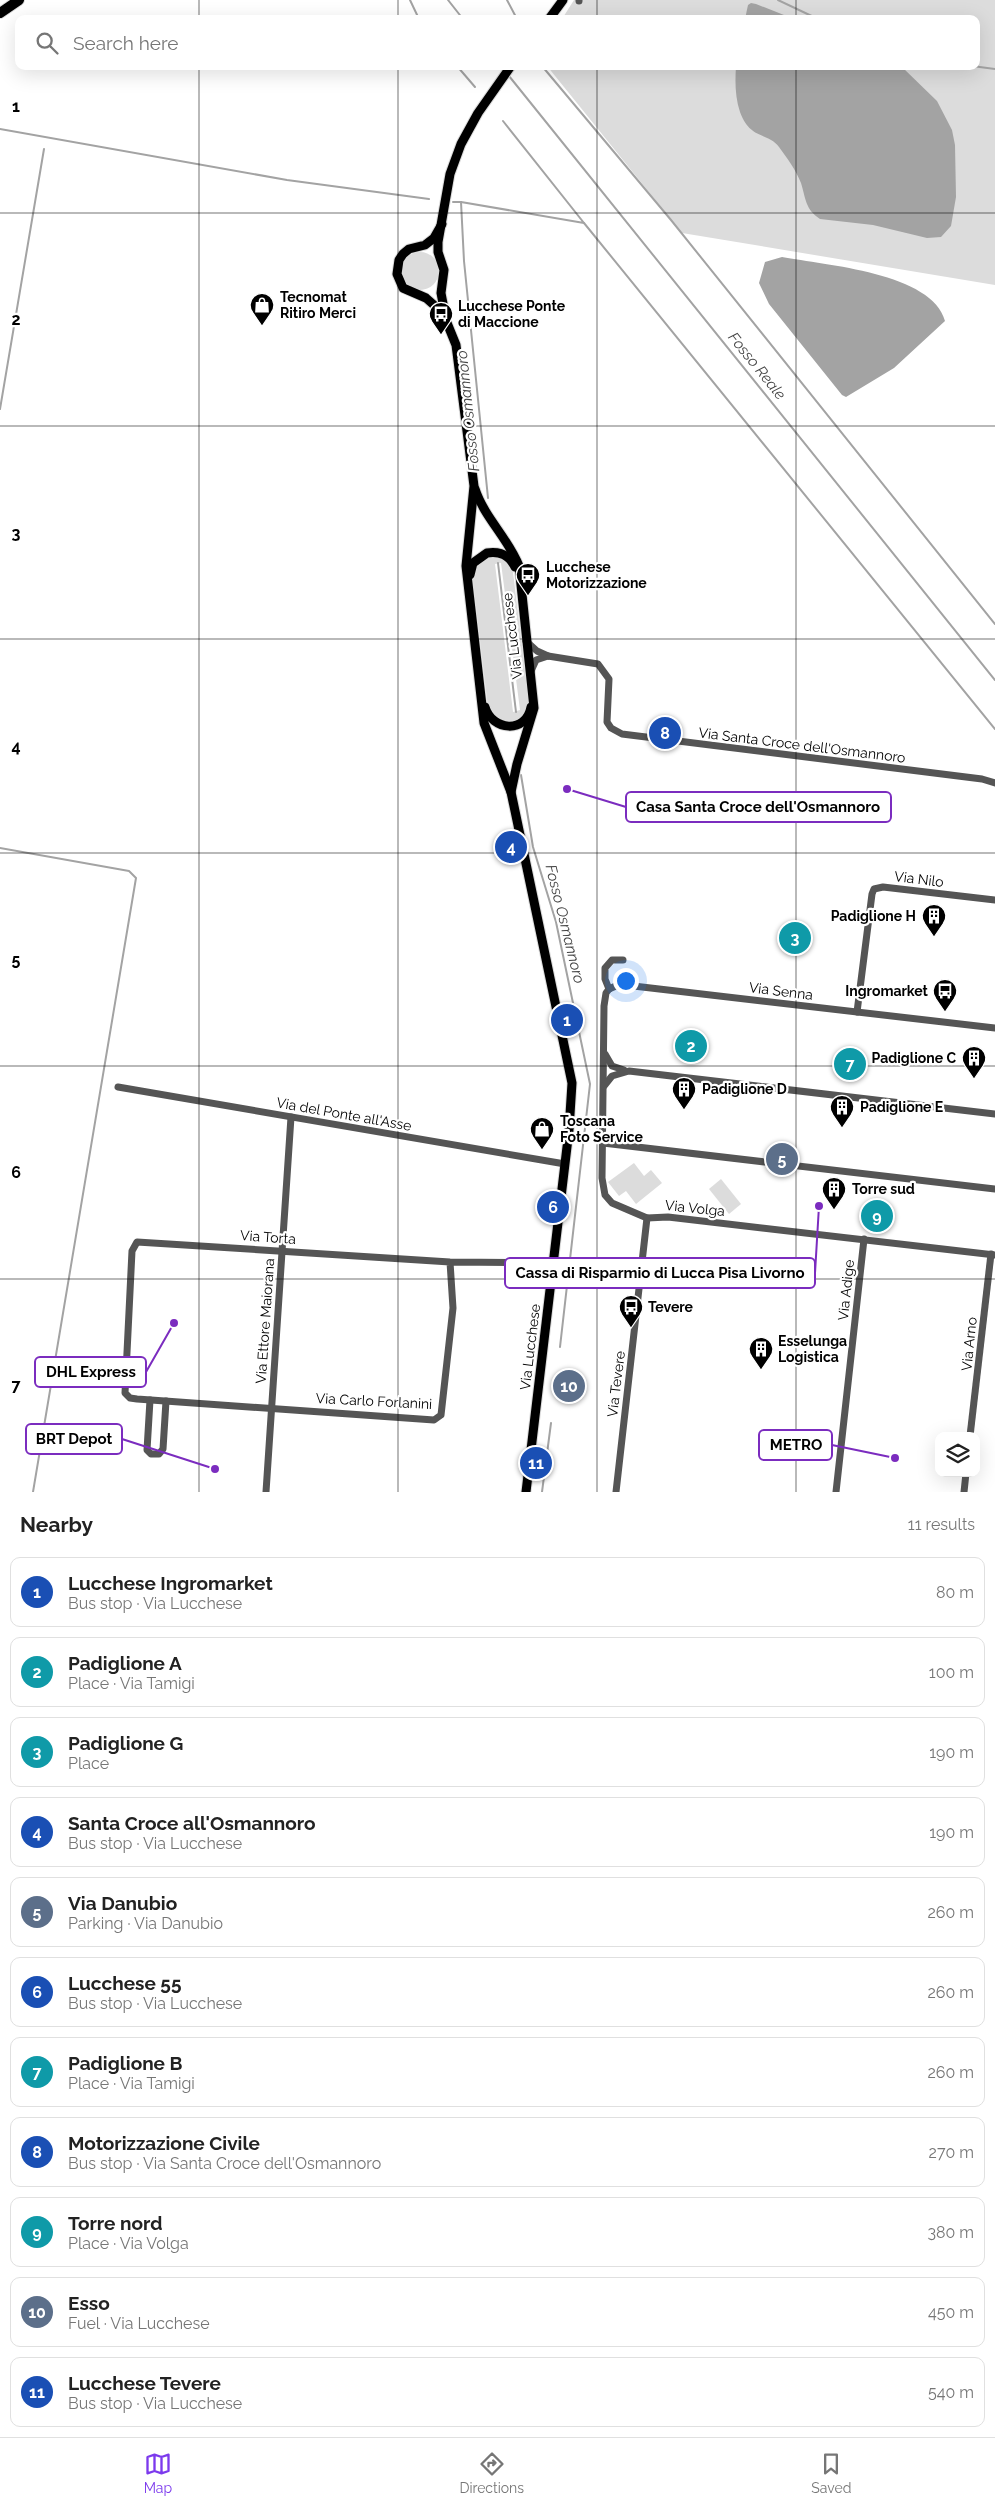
<!DOCTYPE html>
<meta charset="utf-8">
<style>
body{margin:0;font-family:Raleway,sans-serif;background:#f2f2f2;color:#222}
.controls{position:absolute;right:15px;bottom:15px;display:grid;overflow:hidden;border-radius:10px;box-shadow:0 5px 20px #0002}
.controls button{width:45px;height:45px;display:grid;place-items:center;padding:0;border:0;border-bottom:1px solid #e0e0e0;background:#fff;color:#222;font:25px sans-serif}
.you{position:absolute;left:625px;top:980px;width:18px;height:18px;margin:-12px;border:4px solid #fff;border-radius:50%;background:#1a73e8;box-shadow:0 0 0 8px #1a73e833}
.badge{display:grid;place-items:center;width:32px;height:32px;border-radius:50%;background:#7c3aed;color:#fff;font-size:16px;font-weight:700}
.pin{position:absolute;translate:-50% -50%;border:2px solid #fff;box-shadow:0 1px 5px #0006}
.list{margin:0;padding:0;list-style:none}
h2{display:flex;justify-content:space-between;align-items:center;height:65px;margin:0;padding:0 20px;font-size:21px}
h2 small{font-size:16px;font-weight:400;color:#767676}
.list li{display:grid;grid-template-columns:32px 1fr auto;gap:15px;align-items:center;box-sizing:border-box;height:70px;margin:0 10px 10px;padding:0 10px;border:1px solid #e0e0e0;border-radius:10px}
.list b{display:block;font-size:19px;white-space:nowrap}
.list p{margin:0;font-size:16px;white-space:nowrap;color:#767676}
.list em{font-size:16px;font-style:normal;color:#767676}
.icon{flex:none;width:28px;height:28px;fill:none;stroke:currentColor;stroke-width:2;stroke-linecap:round;stroke-linejoin:round}
.map{position:relative;flex:none;width:995px;height:1492px;overflow:hidden}
.search{position:absolute;background:#fff;box-shadow:0 5px 20px #0002;left:15px;right:15px;top:15px;height:55px;display:flex;align-items:center;gap:12px;box-sizing:border-box;padding:0 18px;border-radius:10px;color:#767676;font-size:19px}
.sheet{height:945px;background:#fff}
nav{display:flex;justify-content:space-around;align-items:center;box-sizing:border-box;height:70px;border-top:1px solid #e0e0e0;background:#fff;font-size:14px;color:#767676}
nav a{display:grid;justify-items:center;gap:2px}
nav .on{color:#7c3aed}
.map>svg:first-child{display:block}
.green{fill:#dcdcdc;fill-rule:evenodd}
.water{fill:#a3a3a3}
.lines{fill:none;stroke-linecap:round;stroke-linejoin:round}
.stream{stroke:#a3a3a3;stroke-width:2}
.major-casing{stroke:#dbdbdb;stroke-width:11}
.highway-casing{stroke:#dbdbdb;stroke-width:12}
.minor{stroke:#555;stroke-width:7}
.major{stroke:#000;stroke-width:9}
.highway{stroke:#000;stroke-width:10}
.grid{fill:none;stroke:#000;stroke-width:1;stroke-opacity:0.55}
.labels{text-anchor:middle;stroke-width:4.5;stroke-linejoin:round;paint-order:stroke}
.poi-label{font-size:14px;font-weight:bold;fill:#000;stroke:#fff;text-anchor:start}
.street-label{font-size:14px;fill:#000;stroke:#fff}
.water-label{font-size:15px;font-style:italic;fill:#444;stroke:#fff}
.grid-label{font-size:16px;text-anchor:middle;font-weight:bold;fill:#000;stroke:#fff;stroke-width:4.5;stroke-linejoin:round;paint-order:stroke}
.leader{fill:none;stroke:#7b2cbf;stroke-width:2}
.callout-dot{fill:#7b2cbf;stroke:#fff;stroke-width:2}
.callout{fill:#fff;stroke:#7b2cbf;stroke-width:2}
.callout-label{font-size:15px;text-anchor:middle;font-weight:bold;fill:#000}
</style>
<div class="map">
<svg width="995" height="1492" viewBox="0 0 995 1492">
<rect width="100%" height="100%" fill="#fff"/>
<g class="green">
<polygon points="574,0 995,0 995,285 682,233 547,66 976,66 976,19 562,19"/>
<circle cx="420" cy="271" r="19"/>
<path d="M490,555C502,557 509,560 513,572L529,703L528,708L519,721L499,722L488,708L472,573L475,566ZM501,563L520,710L513,712L495,564Z"/>
<polygon points="634,1163 644,1176 651,1170 662,1183 636,1204 626,1191 619,1196 608,1182"/>
<polygon points="721,1179 741,1204 729,1214 709,1189"/>
</g>
<g class="water">
<polygon points="751,3 756,4 794,19 745,19 748,5"/>
<path d="M736,66L902,67L937,101L952,130L955,145L956,197L951,226L941,237L927,238L873,225L820,219C805,209 806,199 801,183C796,170 787,158 779,147C768,132 750,140 740,112C735,97 735,82 736,66Z"/>
<path d="M782,257C825,265 933,273 945,321L894,368L846,397L842,395L769,304L759,283L765,262Z"/>
</g>
<g class="lines">
<g class="stream">
<polyline points="410,0 419,19"/>
<polyline points="448,0 463,19"/>
<polyline points="507,0 517,19"/>
<polyline points="778,0 818,19"/>
<polyline points="457,66 475,87"/>
<polyline points="501,66 504,71"/>
<polyline points="542,66 671,220 995,624"/>
<polyline points="972,66 995,69"/>
<polyline points="509,76 995,680"/>
<polyline points="0,129 287,180 429,199"/>
<polyline points="453,202 461,202 584,223 503,121"/>
<polyline points="461,202 464,261 488,498"/>
<polyline points="584,223 995,729"/>
<polyline points="0,409 44,149"/>
<polyline points="498,563 516,712"/>
<polyline points="521,775 533,847 556,922 590,1084 560,1347"/>
<polyline points="0,848 129,871 136,878 33,1492"/>
<polyline points="542,1492 551,1423"/>
</g>
<g class="major-casing">
<g id="major">
<polyline points="549,19 563,0"/>
<polyline points="442,224 434,238 425,245 409,249 403,254 399,260 397,274 403,288 426,298 443,313 456,345 474,486 466,566 484,723 511,792 572,1083 569,1130 526,1492"/>
<polyline points="445,314 441,293 444,270 438,252 438,242 450,174 461,144 478,113 511,66"/>
<path d="M475,489C484,517 508,538 519,566L534,708L517,764L511,792"/>
<path d="M470,575L473,563L487,553C500,551 509,555 515,567"/>
<path d="M485,707C492,731 526,734 531,707"/>
</g>
</g>
<g class="highway-casing">
<polyline id="highway" points="0,13 19,0"/>
</g>
<g class="minor">
<polyline points="579,1 579,0"/>
<polyline points="526,641 537,651 548,656"/>
<polyline points="531,671 536,660 548,656 598,664 609,679 607,722 611,728 622,734 982,779 995,783"/>
<polyline points="609,989 606,993 604,1006 602,1178 605,1195 612,1203 647,1218 668,1217 995,1255"/>
<polyline points="609,989 618,985 625,985 995,1028"/>
<polyline points="609,989 605,979 605,968 612,960 623,960"/>
<polyline points="857,1012 872,894 874,889 883,887 995,900"/>
<polyline points="605,1054 612,1066 624,1070"/>
<polyline points="604,1086 612,1076 629,1071 995,1114"/>
<polyline points="118,1087 565,1164"/>
<polyline points="603,1143 995,1189"/>
<polyline points="450,1262 453,1308 441,1415 434,1420 137,1399 130,1398 125,1393 132,1251 137,1242 450,1262 553,1263"/>
<polyline points="150,1400 147,1450 151,1454 159,1454 163,1449 166,1401"/>
<polyline points="970,1436 991,1254"/>
<polyline points="266,1492 291,1117"/>
<polyline points="616,1492 647,1218"/>
<polyline points="836,1492 864,1239"/>
<polyline points="964,1492 966,1473"/>
</g>
<use href="#major" class="major"/>
<use href="#highway" class="highway"/>
</g>
<path class="grid" d="M199,0V19M398,0V19M597,0V19M796,0V19M199,66V1492M398,66V1492M597,66V1492M796,66V1492M0,213H995M0,426H995M0,639H995M0,853H995M0,1066H995M0,1279H995"/>
<defs>
<g id="shop-pin" transform="scale(1.25)"><path d="M0 17L-7.5 6A9.5 9.5 0 1 1 7.5 6Z" fill="#000" stroke="#fff"/><path d="M-5-2.5h2.3a2.7 3.5 0 0 1 5.4 0H5L5.5 6h-11ZM-1.5-2.5h3a1.5 2.3 0 0 0-3 0Z" fill="#fff"/></g>
<g id="bus-pin" transform="scale(1.25)"><path d="M0 17L-7.5 6A9.5 9.5 0 1 1 7.5 6Z" fill="#000" stroke="#fff"/><path d="M-5-6H5V4H4V6H2V4H-2V6H-4V4H-5ZM-3.5-4V0h7V-4ZM-3.5 1.2v1.5H-2V1.2ZM2 1.2v1.5H3.5V1.2Z" fill="#fff"/></g>
<g id="building-pin" transform="scale(1.25)"><path d="M0 17L-7.5 6A9.5 9.5 0 1 1 7.5 6Z" fill="#000" stroke="#fff"/><path d="M-4-6H4V6H1V3H-1V6H-4ZM-2.5-4.3h1.7v1.8h-1.7ZM.8-4.3h1.7v1.8H.8ZM-2.5-1h1.7V.8h-1.7ZM.8-1h1.7V.8H.8Z" fill="#fff"/></g>
</defs>
<g fill-rule="evenodd">
<use href="#shop-pin" x="262" y="305"/>
<use href="#bus-pin" x="441" y="314"/>
<use href="#bus-pin" x="528" y="575"/>
<use href="#building-pin" x="934" y="916"/>
<use href="#bus-pin" x="945" y="991"/>
<use href="#building-pin" x="974" y="1058"/>
<use href="#building-pin" x="684" y="1089"/>
<use href="#building-pin" x="842" y="1107"/>
<use href="#shop-pin" x="542" y="1129"/>
<use href="#building-pin" x="834" y="1189"/>
<use href="#bus-pin" x="631" y="1307"/>
<use href="#building-pin" x="761" y="1349"/>
</g>
<g class="labels">
<g class="poi-label">
<text x="280" y="302">Tecnomat<tspan x="280" dy="16">Ritiro Merci</tspan></text>
<text x="458" y="311">Lucchese Ponte<tspan x="458" dy="16">di Maccione</tspan></text>
<text x="546" y="572">Lucchese<tspan x="546" dy="16">Motorizzazione</tspan></text>
<text x="916" y="921" text-anchor="end">Padiglione H</text>
<text x="928" y="996" text-anchor="end">Ingromarket</text>
<text x="956" y="1063" text-anchor="end">Padiglione C</text>
<text x="702" y="1094">Padiglione D</text>
<text x="860" y="1112">Padiglione E</text>
<text x="560" y="1126">Toscana<tspan x="560" dy="16">Foto Service</tspan></text>
<text x="852" y="1194">Torre sud</text>
<text x="648" y="1312">Tevere</text>
<text x="778" y="1346">Esselunga<tspan x="778" dy="16">Logistica</tspan></text>
</g>
<g class="street-label">
<text transform="translate(512 636) rotate(-97)" y="5">Via Lucchese</text>
<text transform="translate(802 745) rotate(7)" y="5">Via Santa Croce dell'Osmannoro</text>
<text transform="translate(919 879) rotate(7)" y="5">Via Nilo</text>
<text transform="translate(781 991) rotate(7)" y="5">Via Senna</text>
<text transform="translate(344 1114) rotate(10)" y="5">Via del Ponte all'Asse</text>
<text transform="translate(695 1208) rotate(6)" y="5">Via Volga</text>
<text transform="translate(268 1237) rotate(4)" y="5">Via Torta</text>
<text transform="translate(846 1290) rotate(-84)" y="5">Via Adige</text>
<text transform="translate(265 1321) rotate(-86)" y="5">Via Ettore Maiorana</text>
<text transform="translate(969 1344) rotate(-84)" y="5">Via Arno</text>
<text transform="translate(530 1347) rotate(-83)" y="5">Via Lucchese</text>
<text transform="translate(616 1384) rotate(-83)" y="5">Via Tevere</text>
<text transform="translate(374 1401) rotate(3)" y="5">Via Carlo Forlanini</text>
</g>
<g class="water-label">
<text transform="translate(757 366) rotate(51)" y="5">Fosso Reale</text>
<text transform="translate(468 411) rotate(-96)" y="5">Fosso Osmannoro</text>
<text transform="translate(565 924) rotate(76)" y="5">Fosso Osmannoro</text>
</g>
</g>
<g class="grid-label">
<text x="16" y="112">1</text>
<text x="16" y="325">2</text>
<text x="16" y="539">3</text>
<text x="16" y="752">4</text>
<text x="16" y="965">5</text>
<text x="16" y="1178">6</text>
<text x="16" y="1391">7</text>
</g>
<path class="leader" d="M567 789L626 807M819 1206L815 1273M174 1323L146 1372M215 1469L122 1439M895 1458L832 1445"/>
<g class="callout-dot">
<circle cx="567" cy="789" r="5"/>
<circle cx="819" cy="1206" r="5"/>
<circle cx="174" cy="1323" r="5"/>
<circle cx="215" cy="1469" r="5"/>
<circle cx="895" cy="1458" r="5"/>
</g>
<g class="callout">
<rect x="626" y="792" width="265" height="30" rx="5"/>
<rect x="505" y="1258" width="310" height="30" rx="5"/>
<rect x="35" y="1357" width="111" height="30" rx="5"/>
<rect x="26" y="1424" width="96" height="30" rx="5"/>
<rect x="759" y="1430" width="73" height="30" rx="5"/>
</g>
<g class="callout-label">
<text x="758" y="812">Casa Santa Croce dell'Osmannoro</text>
<text x="660" y="1278">Cassa di Risparmio di Lucca Pisa Livorno</text>
<text x="91" y="1377">DHL Express</text>
<text x="74" y="1444">BRT Depot</text>
<text x="796" y="1450">METRO</text>
</g>
</svg>
<div class="controls">
<button><svg class="icon" aria-label="layers" viewBox="0 0 24 24"><path d="M12 4l9 5-9 5-9-5zM3 14l9 5 9-5"/></svg></button>
</div>
<div class="you"></div>
<div class="pin badge" style="left:567px;top:1020px;background:#1a4fb4">1</div>
<div class="pin badge" style="left:691px;top:1046px;background:#0f9aa8">2</div>
<div class="pin badge" style="left:795px;top:938px;background:#0f9aa8">3</div>
<div class="pin badge" style="left:511px;top:847px;background:#1a4fb4">4</div>
<div class="pin badge" style="left:782px;top:1159px;background:#5c6f8a">5</div>
<div class="pin badge" style="left:553px;top:1207px;background:#1a4fb4">6</div>
<div class="pin badge" style="left:850px;top:1064px;background:#0f9aa8">7</div>
<div class="pin badge" style="left:665px;top:733px;background:#1a4fb4">8</div>
<div class="pin badge" style="left:877px;top:1216px;background:#0f9aa8">9</div>
<div class="pin badge" style="left:569px;top:1386px;background:#5c6f8a">10</div>
<div class="pin badge" style="left:536px;top:1463px;background:#1a4fb4">11</div>
<div class="search"><svg class="icon" aria-label="search" viewBox="0 0 24 24"><circle cx="10" cy="10" r="6"/><path d="M15 15l6 6"/></svg>Search here</div>
</div>
<section class="sheet">
<h2>Nearby<small>11 results</small></h2>
<ul class="list">
<li><span class="badge" style="background:#1a4fb4">1</span><div><b>Lucchese Ingromarket</b><p>Bus stop · Via Lucchese</p></div><em>80 m</em></li>
<li><span class="badge" style="background:#0f9aa8">2</span><div><b>Padiglione A</b><p>Place · Via Tamigi</p></div><em>100 m</em></li>
<li><span class="badge" style="background:#0f9aa8">3</span><div><b>Padiglione G</b><p>Place</p></div><em>190 m</em></li>
<li><span class="badge" style="background:#1a4fb4">4</span><div><b>Santa Croce all'Osmannoro</b><p>Bus stop · Via Lucchese</p></div><em>190 m</em></li>
<li><span class="badge" style="background:#5c6f8a">5</span><div><b>Via Danubio</b><p>Parking · Via Danubio</p></div><em>260 m</em></li>
<li><span class="badge" style="background:#1a4fb4">6</span><div><b>Lucchese 55</b><p>Bus stop · Via Lucchese</p></div><em>260 m</em></li>
<li><span class="badge" style="background:#0f9aa8">7</span><div><b>Padiglione B</b><p>Place · Via Tamigi</p></div><em>260 m</em></li>
<li><span class="badge" style="background:#1a4fb4">8</span><div><b>Motorizzazione Civile</b><p>Bus stop · Via Santa Croce dell'Osmannoro</p></div><em>270 m</em></li>
<li><span class="badge" style="background:#0f9aa8">9</span><div><b>Torre nord</b><p>Place · Via Volga</p></div><em>380 m</em></li>
<li><span class="badge" style="background:#5c6f8a">10</span><div><b>Esso</b><p>Fuel · Via Lucchese</p></div><em>450 m</em></li>
<li><span class="badge" style="background:#1a4fb4">11</span><div><b>Lucchese Tevere</b><p>Bus stop · Via Lucchese</p></div><em>540 m</em></li>
</ul>
</section>
<nav>
<a class="on"><svg class="icon" aria-label="map" viewBox="0 0 24 24"><path d="M3 6l6-2 6 2 6-2v14l-6 2-6-2-6 2zM9 4v14M15 6v14"/></svg>Map</a>
<a><svg class="icon" aria-label="directions" viewBox="0 0 24 24"><path d="M12 3l9 9-9 9-9-9zM9 14v-3h6M13 9l2 2-2 2"/></svg>Directions</a>
<a><svg class="icon" aria-label="saved" viewBox="0 0 24 24"><path d="M7 4h10v16l-5-4-5 4z"/></svg>Saved</a>
</nav>
